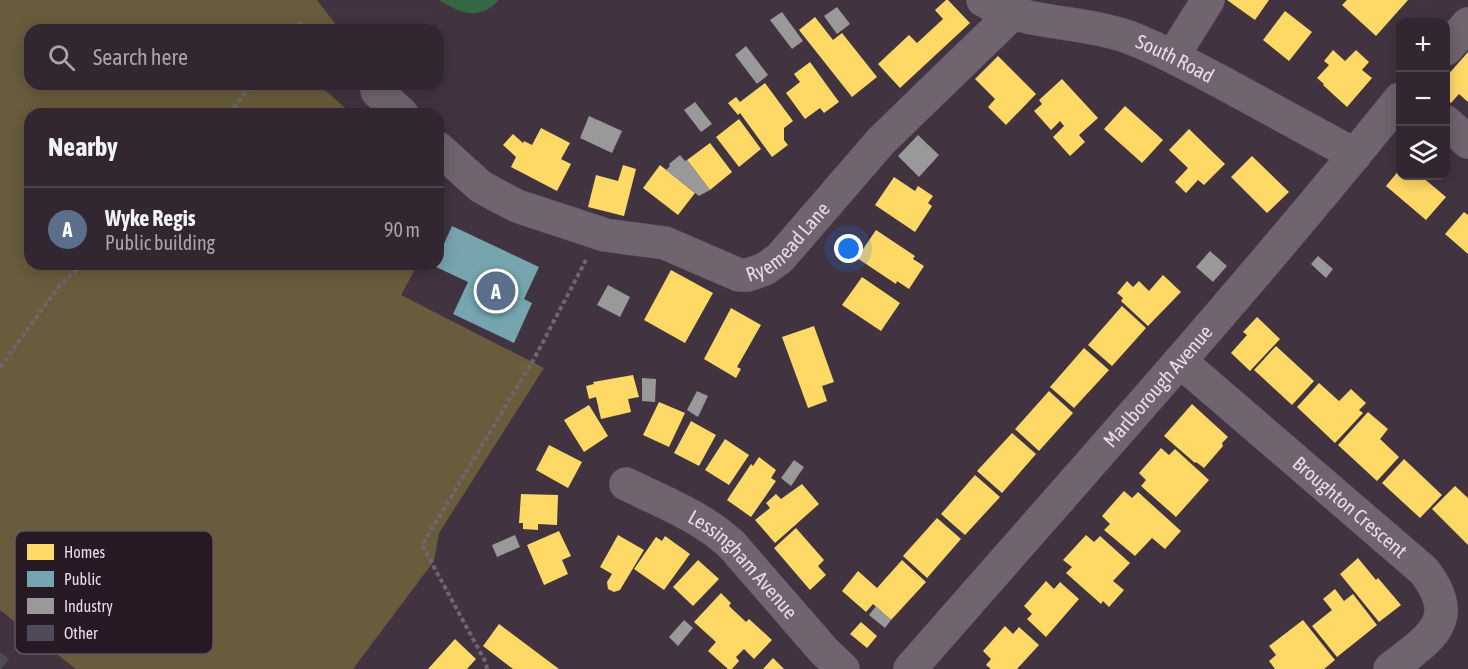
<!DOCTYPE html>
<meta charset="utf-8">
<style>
body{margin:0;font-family:"Asap Condensed",sans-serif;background:#3d323c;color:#f1f3f6}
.controls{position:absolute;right:18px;top:18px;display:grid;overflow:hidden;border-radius:12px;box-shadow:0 3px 15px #0003}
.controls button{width:54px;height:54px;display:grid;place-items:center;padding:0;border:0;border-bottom:2px solid #4d434c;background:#322630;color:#f1f3f6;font:30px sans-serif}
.you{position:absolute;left:849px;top:249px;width:21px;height:21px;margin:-15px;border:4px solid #fff;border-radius:50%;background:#1a73e8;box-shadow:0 0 0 9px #1a73e833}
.badge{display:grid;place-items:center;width:39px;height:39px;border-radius:50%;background:#95b2f1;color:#fff;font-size:20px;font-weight:700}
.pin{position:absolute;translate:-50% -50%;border:3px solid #fff;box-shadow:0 2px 6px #0006}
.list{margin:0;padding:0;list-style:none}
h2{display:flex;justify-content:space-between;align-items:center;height:78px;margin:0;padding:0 24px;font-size:26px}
h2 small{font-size:20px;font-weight:400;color:#a8a5ab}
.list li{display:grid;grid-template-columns:39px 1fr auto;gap:18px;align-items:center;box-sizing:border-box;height:84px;padding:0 24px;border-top:2px solid #4d434c}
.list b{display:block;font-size:22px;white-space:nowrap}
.list p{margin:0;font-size:20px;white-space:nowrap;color:#a8a5ab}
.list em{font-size:20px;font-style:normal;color:#a8a5ab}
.icon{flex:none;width:33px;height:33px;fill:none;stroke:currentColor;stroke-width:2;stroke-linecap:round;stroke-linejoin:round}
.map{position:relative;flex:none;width:1468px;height:669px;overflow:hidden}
.search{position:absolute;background:#322630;box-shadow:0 3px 15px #0003;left:24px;top:24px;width:420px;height:66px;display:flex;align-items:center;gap:15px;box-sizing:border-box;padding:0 21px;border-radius:18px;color:#a8a5ab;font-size:22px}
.panel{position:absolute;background:#322630;box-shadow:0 3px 15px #0003;left:24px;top:108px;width:420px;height:162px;border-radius:18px}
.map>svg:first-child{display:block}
.green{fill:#685c3c}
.water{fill:#366745}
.homes{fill:#ffd966}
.public{fill:#76a5af}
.industry{fill:#999}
.building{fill:#4e4a59}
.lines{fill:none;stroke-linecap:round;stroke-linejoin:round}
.minor-casing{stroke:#5f515d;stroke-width:34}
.path{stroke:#6f656e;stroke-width:4;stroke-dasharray:4.5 3;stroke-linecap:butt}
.minor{stroke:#70646e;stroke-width:33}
.labels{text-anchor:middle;stroke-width:6;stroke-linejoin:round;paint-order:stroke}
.street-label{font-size:20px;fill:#ecdae9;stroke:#271a25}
.key{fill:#271a25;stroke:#625460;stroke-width:1.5}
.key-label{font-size:16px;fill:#ecdae9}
</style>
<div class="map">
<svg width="1468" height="669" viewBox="0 0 1468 669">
<rect width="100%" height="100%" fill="#423340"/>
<polygon class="green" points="0,0 317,0 340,30 30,30 30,84 318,84 352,114 30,114 30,264 418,264 401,295 544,368 439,533 434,561 353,669 76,669 0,610"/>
<path class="water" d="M439,0H499C479,21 461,14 439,0Z"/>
<g class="homes">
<polygon points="946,0 948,0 970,23 900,88 878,64 909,35 917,43 943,19 935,10"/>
<polygon points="1227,0 1269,0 1255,20"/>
<polygon points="1347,0 1408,0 1376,36 1342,5"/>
<polygon points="1285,11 1312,32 1289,61 1263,40"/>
<polygon points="815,17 833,40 842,33 877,77 852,97 799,30"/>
<polygon points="1333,50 1345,61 1356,50 1369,62 1362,70 1372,78 1347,107 1323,85 1324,84 1317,78 1329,65 1324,61"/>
<polygon points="1468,52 1468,102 1459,94 1451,103 1446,98 1446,77"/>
<polygon points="998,56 1036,94 1006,125 988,107 995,99 975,79"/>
<polygon points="810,62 839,102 824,113 820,108 805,119 786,93 800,82 794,74"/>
<polygon points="1062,79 1098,118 1079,135 1085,142 1070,156 1053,137 1064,126 1060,121 1051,130 1034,111 1042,104 1039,100"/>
<polygon points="765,83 793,121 784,128 784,140 788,145 772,157 740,113 738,115 728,103 736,97 740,102"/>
<polygon points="1125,106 1163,140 1142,163 1104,129"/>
<polygon points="739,119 761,149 739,167 716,137"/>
<polygon points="541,128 570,143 561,159 571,164 557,191 511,167 516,157 503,145 513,134 523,143 524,141 532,145"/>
<polygon points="1189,129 1225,164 1204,185 1198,180 1186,193 1175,182 1188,168 1169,150"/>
<polygon points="710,143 732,172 710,190 687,160"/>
<polygon points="1252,156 1289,192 1267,213 1231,177"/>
<polygon points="623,165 636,169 624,216 588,207 596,175 618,181"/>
<polygon points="660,165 695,193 678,215 643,188"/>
<polygon points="1400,169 1400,176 1421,176 1446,197 1426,220 1386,186"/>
<polygon points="894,177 915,191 918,186 933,196 928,203 932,206 915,232 875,205"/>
<polygon points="1464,212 1468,215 1468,254 1445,234"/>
<polygon points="876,230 915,256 913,259 924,266 909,289 897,281 896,284 857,258"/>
<polygon points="671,270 713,293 685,343 644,320"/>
<polygon points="1163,275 1181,292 1148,326 1121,301 1123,298 1117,293 1127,281 1133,287 1139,281 1149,291"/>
<polygon points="862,277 900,303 881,331 842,305"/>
<polygon points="1122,306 1146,328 1112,366 1088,345"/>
<polygon points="731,308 761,325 737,367 741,369 736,378 704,359"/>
<polygon points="1257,317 1280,339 1250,371 1231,353 1247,335 1243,332"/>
<polygon points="814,326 834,382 822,386 827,401 808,408 782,337"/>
<polygon points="1276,346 1314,381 1292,405 1254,370"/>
<polygon points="1084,348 1109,370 1074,408 1050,387"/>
<polygon points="633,375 639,397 628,399 631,412 601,419 596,397 589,399 586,386 594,384 593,382"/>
<polygon points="1319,383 1339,401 1351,389 1366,403 1359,410 1363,413 1335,443 1297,407"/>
<polygon points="1049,391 1073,413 1039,451 1015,429"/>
<polygon points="659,402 685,413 669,447 643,435"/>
<polygon points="1192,404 1228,437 1222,443 1223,446 1204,468 1196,462 1195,463 1164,436"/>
<polygon points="589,405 608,436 584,452 564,420"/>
<polygon points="1368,412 1388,429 1380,439 1399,457 1377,481 1338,445"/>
<polygon points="691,421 716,435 699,466 674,453"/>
<polygon points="1012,433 1036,454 1002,493 977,471"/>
<polygon points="725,439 749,455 729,485 705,470"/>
<polygon points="549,445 582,462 568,488 536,470"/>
<polygon points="1161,448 1169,455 1175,449 1209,480 1176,517 1141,486 1146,480 1139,473"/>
<polygon points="759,457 776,470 771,478 776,481 751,517 727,500 751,464 753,466"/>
<polygon points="1404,459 1442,495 1420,518 1382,483"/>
<polygon points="975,475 1000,497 965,535 941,514"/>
<polygon points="802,484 819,504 775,543 755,520 770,508 766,503 776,494 781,499"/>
<polygon points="1455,486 1468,498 1468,545 1432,509"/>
<polygon points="1124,491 1132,498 1138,492 1181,531 1165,549 1152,538 1135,556 1104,530 1110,524 1102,516"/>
<polygon points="521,494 558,495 557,525 538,524 538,530 523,529 523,523 519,523"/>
<polygon points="937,518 961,539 927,578 903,556"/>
<polygon points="796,528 824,560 818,566 826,575 810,590 774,548"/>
<polygon points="559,531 571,556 562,560 568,574 544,585 527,545"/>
<polygon points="618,535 644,550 620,590 614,592 608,589 607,582 612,574 600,567"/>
<polygon points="1086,535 1094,542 1100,536 1130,563 1113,581 1124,590 1109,607 1103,601 1101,604 1066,573 1072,567 1063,560"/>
<polygon points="665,536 690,554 664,590 634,569 656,537 662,541"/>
<polygon points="1358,558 1376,580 1378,578 1401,605 1379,622 1340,574"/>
<polygon points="698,560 719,579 693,606 673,587"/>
<polygon points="902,560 926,582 891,620 873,604 866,612 842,591 858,571 877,588"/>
<polygon points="1046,581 1054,589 1060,582 1079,599 1046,637 1027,619 1032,614 1024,606"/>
<polygon points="1335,589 1344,601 1353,594 1377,625 1337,657 1312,626 1332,610 1323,599"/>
<polygon points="721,593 731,603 729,606 746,622 749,619 772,640 754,659 744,649 736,657 739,661 732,669 728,669 708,651 716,642 694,622"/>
<polygon points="1303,620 1335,660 1324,669 1275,669 1269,661 1276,655 1269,646"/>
<polygon points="861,622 877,636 867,648 850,634"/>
<polygon points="499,624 559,669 513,669 483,646"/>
<polygon points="1005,626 1013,634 1019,627 1039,645 1017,669 991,669 986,665 991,659 983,651"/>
<polygon points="455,639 476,659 467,669 428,669"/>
<polygon points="773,658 784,669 763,669"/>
</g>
<polygon class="public" points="452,226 539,267 524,299 532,303 514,343 453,314 468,282 434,266 438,264 438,257"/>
<g class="industry">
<polygon points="837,7 850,24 837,34 824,16"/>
<polygon points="782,12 803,41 792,49 770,20"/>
<polygon points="746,46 768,75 757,84 735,55"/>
<polygon points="695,102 712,124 701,132 684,110"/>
<polygon points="589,116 622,131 612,153 580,138"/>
<polygon points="918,135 939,155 919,177 898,156"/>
<polygon points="680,155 685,161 687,160 710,190 699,196 666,170 670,166 669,164"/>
<polygon points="1210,251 1227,266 1213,282 1196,267"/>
<polygon points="1318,256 1333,269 1326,278 1311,264"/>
<polygon points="608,285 630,297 620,317 597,305"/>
<polygon points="642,378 656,379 655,402 642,401"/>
<polygon points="697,391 708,396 698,417 687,410"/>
<polygon points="794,460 804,467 791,486 781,478"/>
<polygon points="515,535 520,547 497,557 492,545"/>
<polygon points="876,606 891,620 885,628 869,615"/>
<polygon points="684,620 693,628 678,646 669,637"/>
</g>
<polygon class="building" points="0,652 9,659 1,669 0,669"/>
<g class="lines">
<g class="minor-casing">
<g id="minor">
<path id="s1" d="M983,0C1027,26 1082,20 1128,37C1161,49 1192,67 1223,83C1267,107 1311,131 1355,155"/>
<polyline points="1446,49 1468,24"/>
<polyline points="1173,56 1208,0"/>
<polyline points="377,91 402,114"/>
<polyline points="1446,122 1468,142"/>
<path id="s2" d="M438,148L480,186L496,195L517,206L605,235L665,243L739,275H748L765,269L780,258L881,141L1013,13"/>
<path id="s3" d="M1180,361L1423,570C1464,621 1428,639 1390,669"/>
<path id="s4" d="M626,484C663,502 702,517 732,545L824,651L843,669"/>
<path id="s5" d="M910,669C1075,480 1243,294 1400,99"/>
</g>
</g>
<g class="path">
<polyline points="294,30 299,23 313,30"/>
<polyline points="229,114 252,84"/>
<polyline points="0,367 60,285 84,264"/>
<polyline points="487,669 486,663 422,545 534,359 586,260"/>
</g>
<use href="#minor" class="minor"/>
</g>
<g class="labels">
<g class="street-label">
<text dy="7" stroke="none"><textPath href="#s1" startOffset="202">South Road</textPath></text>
<text dy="7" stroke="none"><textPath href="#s2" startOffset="394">Ryemead Lane</textPath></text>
<text dy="7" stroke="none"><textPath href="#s5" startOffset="376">Marlborough Avenue</textPath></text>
<text dy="7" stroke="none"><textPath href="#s3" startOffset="224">Broughton Crescent</textPath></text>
<text dy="7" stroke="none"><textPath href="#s4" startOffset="144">Lessingham Avenue</textPath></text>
</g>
</g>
<rect x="15" y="531" width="198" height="123" rx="9" class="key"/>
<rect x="27" y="544" width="27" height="16" fill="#ffd966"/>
<rect x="27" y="571" width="27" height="16" fill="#76a5af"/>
<rect x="27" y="598" width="27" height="16" fill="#999"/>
<rect x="27" y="625" width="27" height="16" fill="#4e4a59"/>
<g class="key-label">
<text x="64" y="558">Homes</text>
<text x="64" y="585">Public</text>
<text x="64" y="612">Industry</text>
<text x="64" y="639">Other</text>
</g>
</svg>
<div class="controls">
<button>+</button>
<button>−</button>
<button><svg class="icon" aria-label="layers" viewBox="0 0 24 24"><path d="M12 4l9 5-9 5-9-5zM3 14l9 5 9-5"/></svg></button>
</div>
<div class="you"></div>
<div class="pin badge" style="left:496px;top:291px;background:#5c6f8a">A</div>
<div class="search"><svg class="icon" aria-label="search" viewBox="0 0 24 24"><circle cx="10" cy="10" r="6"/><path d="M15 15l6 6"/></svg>Search here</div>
<section class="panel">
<h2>Nearby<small></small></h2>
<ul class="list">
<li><span class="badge" style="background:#5c6f8a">A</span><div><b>Wyke Regis</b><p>Public building</p></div><em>90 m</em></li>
</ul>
</section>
</div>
